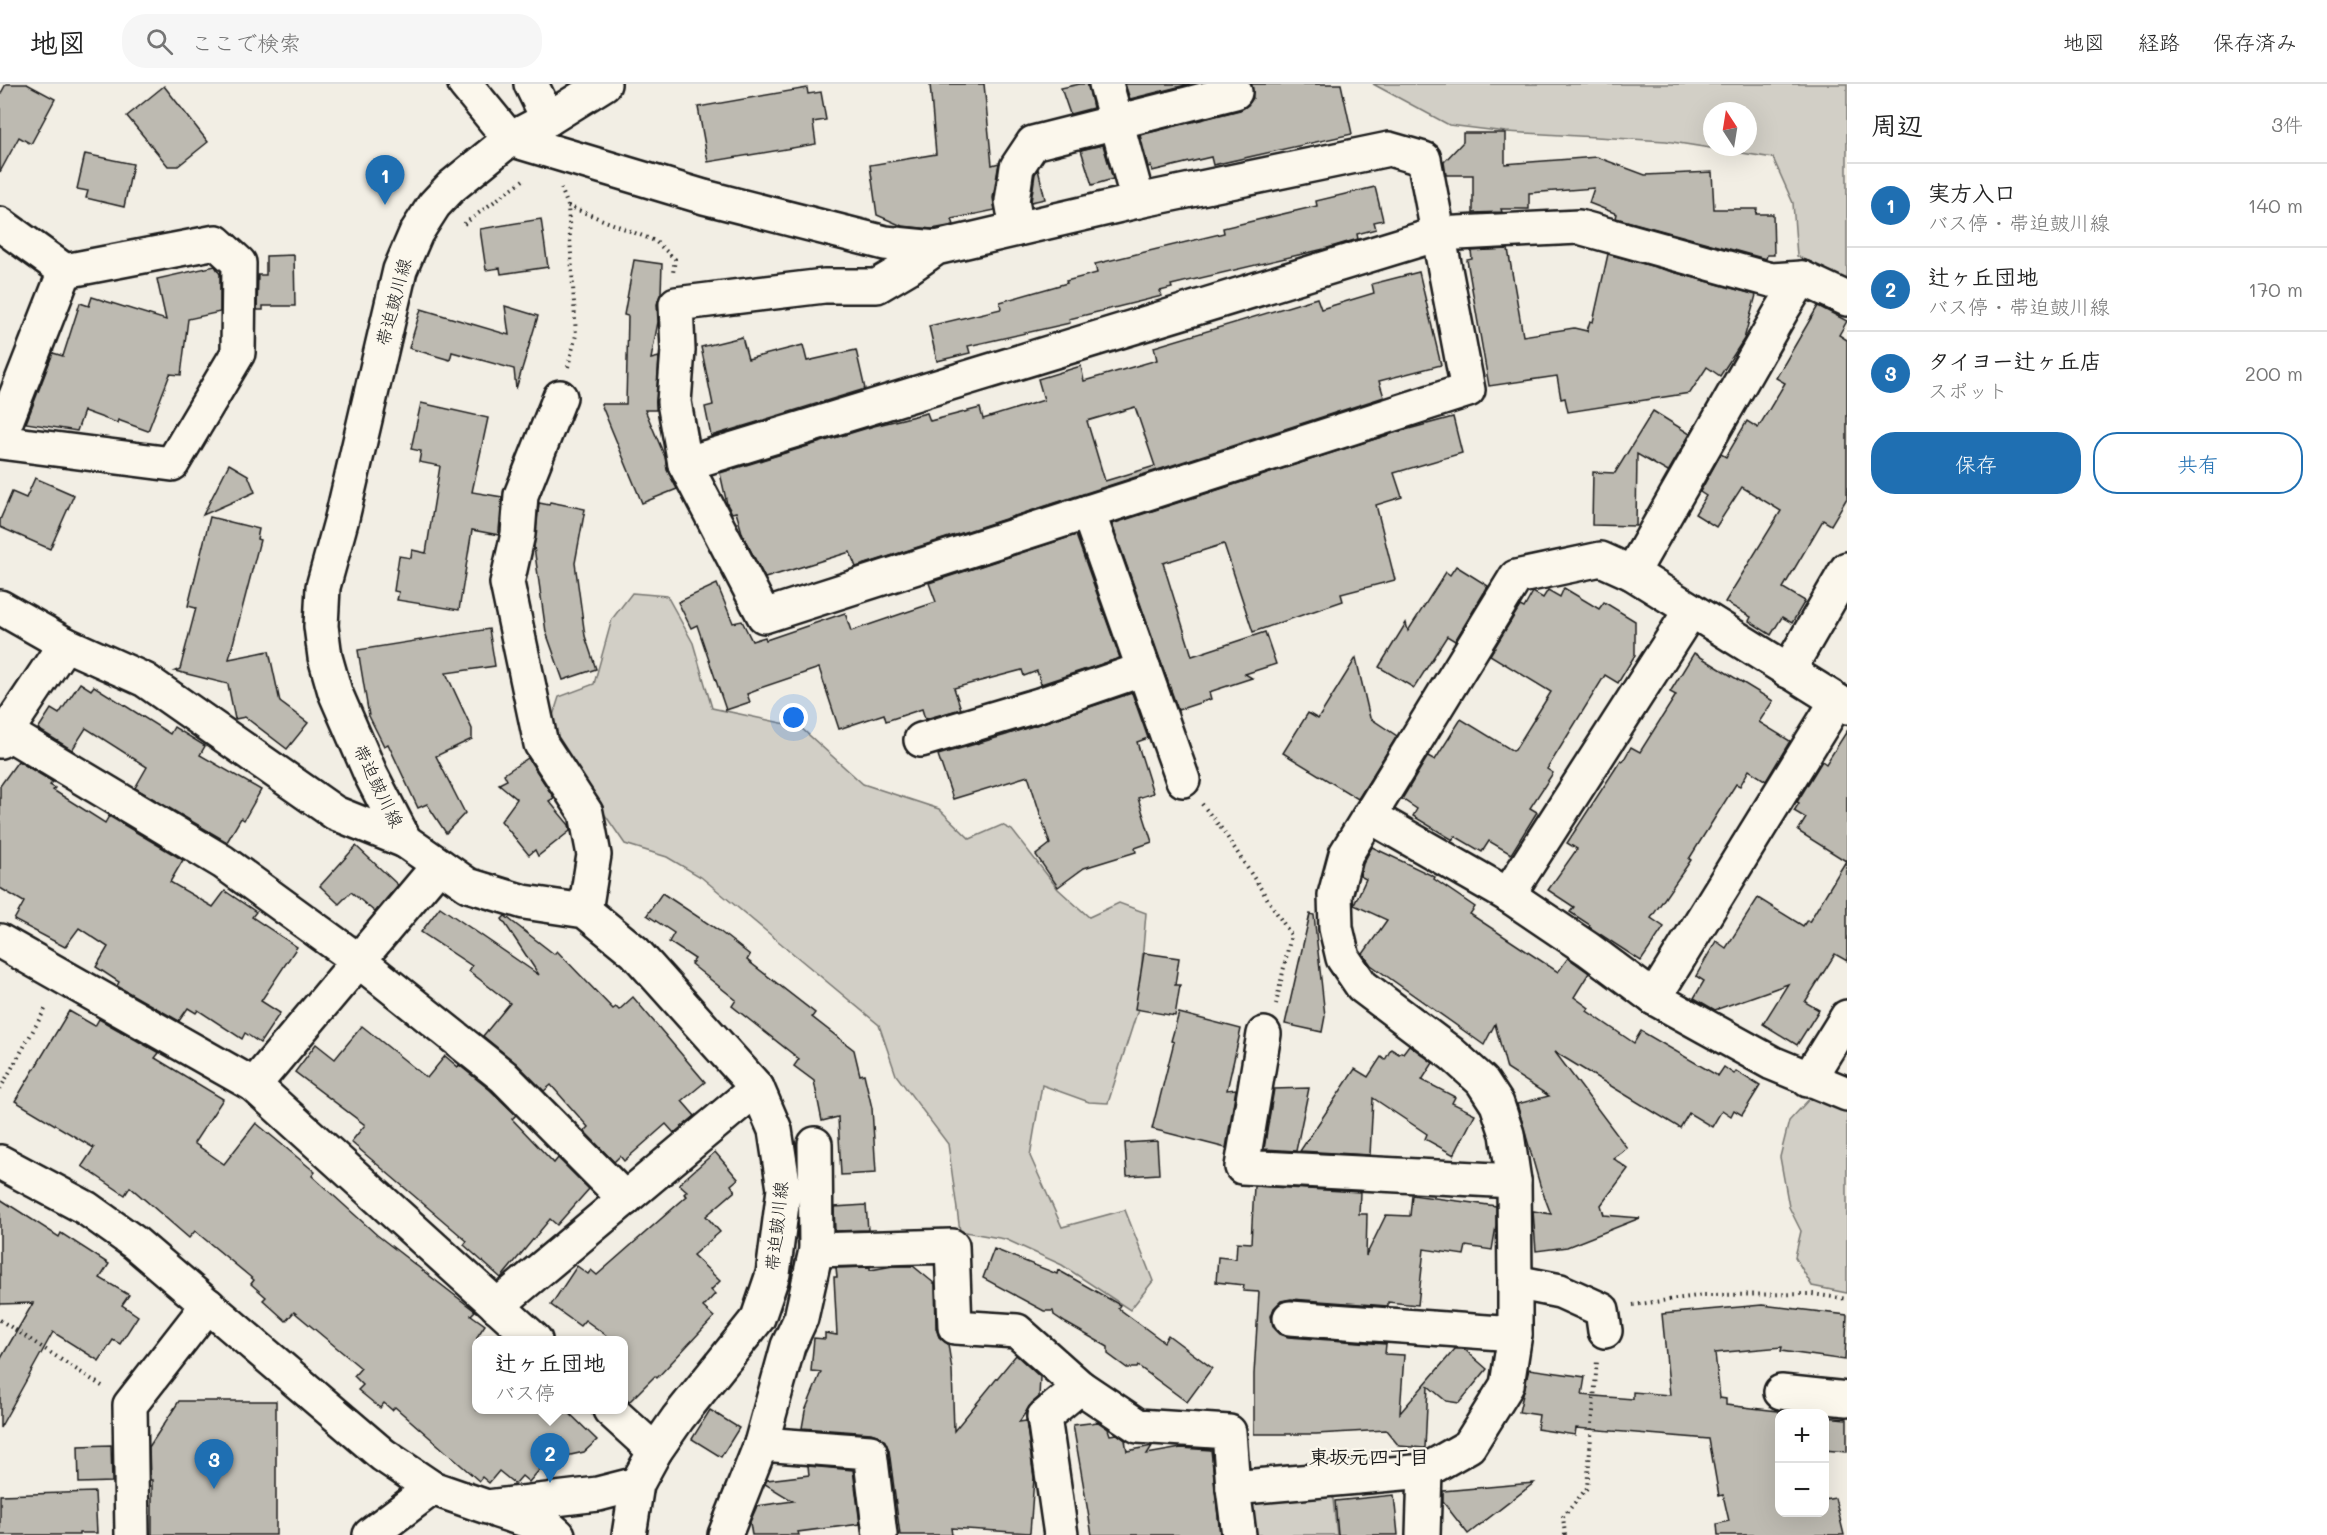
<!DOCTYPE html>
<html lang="ja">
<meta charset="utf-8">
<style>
body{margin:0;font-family:Mali,"Klee One",sans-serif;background:#f6f6f6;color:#222}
.controls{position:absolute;right:18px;bottom:18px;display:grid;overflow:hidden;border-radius:12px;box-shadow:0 6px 24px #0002}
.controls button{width:54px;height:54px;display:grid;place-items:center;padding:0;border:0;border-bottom:2px solid #e0e0e0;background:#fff;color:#222;font:30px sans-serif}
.compass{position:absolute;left:1703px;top:18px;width:54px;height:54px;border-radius:50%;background:#fff;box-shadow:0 6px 24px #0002;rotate:348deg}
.you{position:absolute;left:794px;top:634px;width:21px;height:21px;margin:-15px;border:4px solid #fff;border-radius:50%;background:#1a73e8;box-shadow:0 0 0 9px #1a73e833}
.badge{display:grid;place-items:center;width:39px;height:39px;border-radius:50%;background:#1f6fb2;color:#fff;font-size:20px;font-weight:700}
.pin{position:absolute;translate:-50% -50px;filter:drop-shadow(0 2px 3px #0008)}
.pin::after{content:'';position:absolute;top:32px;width:21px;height:18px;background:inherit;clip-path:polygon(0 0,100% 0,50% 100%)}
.popup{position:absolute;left:472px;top:1252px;width:156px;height:78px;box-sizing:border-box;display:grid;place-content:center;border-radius:12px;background:#fff;filter:drop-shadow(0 2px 4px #0005);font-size:20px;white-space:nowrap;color:#767676}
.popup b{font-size:22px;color:#222}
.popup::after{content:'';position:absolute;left:50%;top:100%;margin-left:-12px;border:12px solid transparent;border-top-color:#fff}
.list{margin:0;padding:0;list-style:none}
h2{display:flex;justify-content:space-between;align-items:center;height:78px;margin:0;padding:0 24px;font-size:26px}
h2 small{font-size:20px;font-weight:400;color:#767676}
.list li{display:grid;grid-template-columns:39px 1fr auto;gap:18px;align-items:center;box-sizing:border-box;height:84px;padding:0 24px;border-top:2px solid #e0e0e0}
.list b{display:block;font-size:22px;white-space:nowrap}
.list p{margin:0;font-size:20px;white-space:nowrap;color:#767676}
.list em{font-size:20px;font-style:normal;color:#767676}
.actions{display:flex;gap:12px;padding:18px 24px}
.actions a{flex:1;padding:14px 0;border:2px solid #1f6fb2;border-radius:24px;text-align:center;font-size:21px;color:#1f6fb2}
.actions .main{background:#1f6fb2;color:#fff}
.icon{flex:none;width:33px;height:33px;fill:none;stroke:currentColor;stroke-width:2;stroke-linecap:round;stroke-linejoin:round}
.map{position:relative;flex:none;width:1847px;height:1451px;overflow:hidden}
header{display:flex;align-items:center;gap:36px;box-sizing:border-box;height:84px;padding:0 30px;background:#fff;border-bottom:2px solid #e0e0e0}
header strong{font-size:28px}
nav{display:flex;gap:33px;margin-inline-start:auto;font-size:21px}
.search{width:420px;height:54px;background:#f6f6f6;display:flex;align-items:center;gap:15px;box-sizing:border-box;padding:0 21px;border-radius:24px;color:#767676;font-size:22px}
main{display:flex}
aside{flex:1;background:#fff}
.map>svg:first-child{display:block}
.green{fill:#d2cfc6;stroke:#777671;stroke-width:1.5;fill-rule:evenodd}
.building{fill:#bdbab1;stroke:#1c1c1c;stroke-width:1.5;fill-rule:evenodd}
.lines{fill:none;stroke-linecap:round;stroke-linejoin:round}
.minor-casing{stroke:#1c1c1c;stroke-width:38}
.path{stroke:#1c1c1c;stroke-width:4;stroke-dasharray:1.5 4.5;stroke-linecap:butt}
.minor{stroke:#fbf7ec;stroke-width:33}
.labels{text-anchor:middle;stroke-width:4.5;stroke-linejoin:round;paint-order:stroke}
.street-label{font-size:18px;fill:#1c1c1c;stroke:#fbf7ec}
.neighbourhood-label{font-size:20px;font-weight:bold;fill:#1c1c1c;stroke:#fbf7ec}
</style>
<header>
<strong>地図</strong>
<div class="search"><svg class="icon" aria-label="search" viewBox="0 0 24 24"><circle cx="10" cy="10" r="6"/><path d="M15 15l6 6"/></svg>ここで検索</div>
<nav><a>地図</a><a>経路</a><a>保存済み</a></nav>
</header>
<main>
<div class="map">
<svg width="1847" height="1451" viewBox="0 0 1847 1451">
<rect width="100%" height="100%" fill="#f2eee4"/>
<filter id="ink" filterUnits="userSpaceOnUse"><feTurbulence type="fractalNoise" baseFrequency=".0167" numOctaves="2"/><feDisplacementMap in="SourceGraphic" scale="12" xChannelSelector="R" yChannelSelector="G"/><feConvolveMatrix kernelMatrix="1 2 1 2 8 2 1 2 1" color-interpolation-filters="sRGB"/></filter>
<g filter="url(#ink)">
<g class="green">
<path d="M1373,0H1847V197L1797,172L1793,119L1773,74L1666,57L1506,48L1449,41ZM1712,27H1748V63H1712Z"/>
<polygon points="632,509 667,512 693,559 712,624 800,643 863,700 939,725 970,755 1002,741 1012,746 1058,805 1089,833 1119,819 1146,829 1138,925 1108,1019 1089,1018 1042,1001 1030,1072 1062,1143 1125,1126 1153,1197 1130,1226 1062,1181 1005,1155 960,1147 948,1060 896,991 879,941 701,793 667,773 625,760 568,677 551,638 559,613 594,600 612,535"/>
<polygon points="1812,1012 1847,1020 1847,1209 1812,1202 1795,1173 1801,1147 1789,1123 1780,1073 1789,1037"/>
<polygon points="1332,1407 1337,1451 1248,1451 1246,1424 1256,1415"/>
</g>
<g class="building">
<polygon points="6,0 27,0 55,15 31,60 19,53 0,88 0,11"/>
<polygon points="930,0 984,0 992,81 999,79 993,114 995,126 952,135 954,141 932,145 902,142 877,131 870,81 936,70"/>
<polygon points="1080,0 1088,0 1093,24 1070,30 1061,4"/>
<polygon points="1125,0 1190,0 1130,15"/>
<polygon points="1251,0 1341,0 1352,50 1213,81 1211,73 1152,87 1151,82 1148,83 1140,51 1240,26 1248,21 1253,14"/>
<polygon points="164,2 208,58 178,82 168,82 127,32"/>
<polygon points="807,4 808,10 821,8 826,36 813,38 816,60 708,78 698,23"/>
<polygon points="1463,49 1505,49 1505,80 1597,73 1645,91 1712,88 1714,125 1757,125 1756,130 1773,130 1774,171 1767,171 1766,175 1616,134 1617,130 1589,119 1594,104 1529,109 1529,125 1501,125 1502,128 1473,129 1473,91 1446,91 1444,78 1463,58"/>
<polygon points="1103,61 1113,95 1092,101 1081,66"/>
<polygon points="85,70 133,80 124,123 86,114 88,107 77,105"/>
<polygon points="1038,85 1045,115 1031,118 1035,90"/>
<polygon points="1375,103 1383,136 1374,138 1376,145 1357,150 1358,155 1324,165 1171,201 1172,204 1160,207 1162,212 1069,235 1070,239 968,262 970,269 937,277 929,242 1001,225 1000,218 1067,199 1066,197 1097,189 1095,180 1224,149 1223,144 1317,122 1316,117"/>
<polygon points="541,135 548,183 501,190 500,184 486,186 480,145"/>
<polygon points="1508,165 1523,252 1574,244 1587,247 1590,237 1593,238 1608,170 1756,211 1744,255 1720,292 1707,283 1690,309 1568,328 1565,314 1561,315 1557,292 1489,302 1467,176 1472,175 1471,167"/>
<polygon points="294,171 295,222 263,222 263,226 257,226 258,191 266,191 266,172"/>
<polygon points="634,176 662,180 661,209 657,220 658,238 651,275 659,273 656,326 645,326 665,373 667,386 677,405 642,419 601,320 626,320 628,232 624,231"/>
<polygon points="215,182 220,190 220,228 188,235 181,291 170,290 148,347 118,336 117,339 84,327 77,347 26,339 53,269 63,272 80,219 89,222 92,213 166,236 157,195"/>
<path d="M1419,188L1441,281L1379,297L1384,313L856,483L850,468L765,494L743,452L736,428L732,429L727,420L720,389L874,342L927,329L930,337L980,324L983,335L1044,316L1038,295L1081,282L1084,297L1157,276L1154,263L1317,214L1321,225L1374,209L1372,200ZM1135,323L1155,382L1105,397L1087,337Z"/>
<polygon points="505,222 538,232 516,305 514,285 452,268 450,276 409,264 421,225 509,251"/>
<polygon points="1818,222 1847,237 1839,251 1847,256 1847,414 1831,441 1823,436 1783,504 1805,517 1792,539 1782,533 1771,551 1749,537 1751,533 1725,518 1781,427 1742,403 1716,443 1695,430 1706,412 1700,408 1721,370 1726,373 1747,337 1758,344 1785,299 1776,294"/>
<polygon points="742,253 748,275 803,261 807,277 856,266 865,305 711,352 705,323 713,321 701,263"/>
<polygon points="421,319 488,334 472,408 502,413 499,447 499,451 472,446 459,526 397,516 399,508 394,507 399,472 411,474 412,466 426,469 440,382 419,378 421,367 411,365"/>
<polygon points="1653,327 1690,350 1668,388 1637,370 1636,442 1592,441 1593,388 1615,389"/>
<polygon points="1453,333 1462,369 1394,389 1402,413 1376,421 1395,496 1341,510 1343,517 1253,548 1224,460 1163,479 1192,572 1265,548 1276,580 1245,590 1252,594 1209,608 1211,615 1178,626 1112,440 1394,349"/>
<polygon points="229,380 248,391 255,408 203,431"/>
<polygon points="35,394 74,411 50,465 0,443 0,436 12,408 26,414"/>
<polygon points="550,418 585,425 575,479 585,552 596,585 563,596 546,548 534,463 539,419 549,421"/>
<polygon points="210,433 259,445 257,455 260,456 229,575 269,567 280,618 308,639 287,665 245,633 235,635 228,600 175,587 180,585 196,524 188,522"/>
<polygon points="1076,451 1120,574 1041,600 1037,587 1024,592 1022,586 954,604 961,625 925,635 922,625 886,637 884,630 839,645 819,584 757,605 758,606 747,610 750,618 726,626 697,541 691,544 678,518 717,500 733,539 742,537 752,557 765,553 766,556 845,529 851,547 936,518 929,499"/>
<polygon points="1456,482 1488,502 1455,557 1447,552 1414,604 1379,583 1406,539 1408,547 1446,488 1450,491"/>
<polygon points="1564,504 1599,525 1604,518 1635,537 1635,571 1618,599 1605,591 1547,685 1553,689 1530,724 1537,728 1511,770 1489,757 1482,768 1455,752 1453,756 1413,732 1417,725 1402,715 1428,672 1435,676 1461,635 1513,667 1515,666 1551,608 1490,571 1520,522 1524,524 1533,508 1543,514 1548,506 1560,513"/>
<polygon points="489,545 495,582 446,589 472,645 472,655 436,672 465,729 446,749 427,720 418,724 388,660 384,662 369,632 358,566"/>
<polygon points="1694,569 1773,617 1759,638 1790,657 1766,697 1749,686 1740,702 1736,700 1689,775 1691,776 1651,834 1664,843 1641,877 1589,843 1590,841 1570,828 1574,823 1548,806 1577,765 1567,759 1621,676 1623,677 1631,663 1640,668 1676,611 1670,608"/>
<polygon points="1356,574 1370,634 1397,652 1358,715 1283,669 1308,629 1318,635"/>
<polygon points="80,599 91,606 94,602 170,650 174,643 205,662 200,671 261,706 244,736 241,734 227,758 135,704 147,683 86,644 72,666 38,645 51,625 59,630"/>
<polygon points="1132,609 1148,654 1137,658 1153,709 1138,714 1152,758 1135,764 1136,768 1084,784 1058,803 1036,771 1050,760 1028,692 953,715 938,671 1006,651"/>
<polygon points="1847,647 1847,877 1835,870 1805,918 1819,926 1797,961 1763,940 1788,900 1715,926 1694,914 1704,897 1696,892 1716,857 1726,864 1758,814 1803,842 1807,836 1809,838 1846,777 1798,747 1806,734 1794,727 1799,719 1797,718 1822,677 1826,680"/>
<polygon points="528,674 554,714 549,717 569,741 570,747 538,772 535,766 529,771 501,737 517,715 499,700 507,696 504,690"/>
<polygon points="18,677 53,698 50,701 55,704 53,706 105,739 109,732 183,776 170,798 213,823 225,807 256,828 252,833 297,863 261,917 280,929 260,959 245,949 242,955 198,926 196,929 188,924 179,937 117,902 119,898 96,883 108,863 79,844 65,863 14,836 24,818 0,804 0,702"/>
<polygon points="356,762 398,801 375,828 351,808 339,820 320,802"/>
<polygon points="1372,763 1435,793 1434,795 1475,823 1470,830 1558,888 1568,874 1589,889 1574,913 1589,924 1587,927 1634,959 1641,947 1718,992 1724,983 1734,990 1736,987 1760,1002 1742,1031 1734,1026 1731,1032 1722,1026 1712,1043 1689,1029 1680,1044 1555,968 1627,1064 1613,1074 1628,1085 1601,1121 1604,1131 1640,1134 1567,1163 1536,1167 1533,1127 1551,1130 1540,1101 1517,1020 1549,1012 1507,985 1495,940 1484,961 1371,881 1363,870 1387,836 1354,821 1366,795 1360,792 1363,780"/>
<polygon points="662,809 718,846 750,871 747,876 815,929 812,933 854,966 860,991 864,990 872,1024 876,1089 841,1091 838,1033 822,1037 814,997 794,982 799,975 732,922 736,916 691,880 695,875 669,858 674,849 647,831"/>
<polygon points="440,823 539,891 502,835 505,832 554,870 557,867 613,925 616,923 619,926 633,913 705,998 682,1017 695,1032 674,1049 666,1040 624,1077 620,1072 614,1078 584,1047 588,1043 551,1001 544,1007 516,979 483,952 510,919 469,887 472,882 421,848"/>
<polygon points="1310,830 1314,831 1325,932 1322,948 1285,940"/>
<polygon points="1144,869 1179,874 1175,901 1180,901 1175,932 1135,925"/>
<polygon points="69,927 95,942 99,935 159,969 155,974 223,1015 194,1059 224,1080 256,1039 315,1088 312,1092 377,1151 475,1227 471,1231 485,1241 477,1253 477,1326 566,1326 597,1356 584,1368 548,1376 529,1398 522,1392 515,1400 499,1387 489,1399 482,1393 479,1397 395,1323 392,1326 384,1319 380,1324 358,1306 363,1301 354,1292 361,1284 294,1228 286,1237 263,1216 266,1213 251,1200 254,1196 195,1147 189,1154 130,1103 125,1111 82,1082 94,1064 15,1017"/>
<polygon points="1179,929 1241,945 1227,1006 1236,1005 1226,1064 1152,1045 1174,958 1171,957"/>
<polygon points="362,942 427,994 445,972 458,983 459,981 490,1006 516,1031 512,1035 554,1079 558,1074 589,1105 557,1141 550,1135 501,1194 464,1161 467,1157 351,1058 365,1041 295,988 316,960 335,975"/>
<polygon points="1409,961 1433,979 1422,996 1455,1013 1452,1019 1475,1030 1454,1071 1425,1055 1427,1050 1373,1014 1370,1071 1300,1067 1355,985 1368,993 1381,973 1385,976 1391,965 1399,970 1401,968 1403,969"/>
<polygon points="1309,1004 1296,1067 1264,1065 1274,1005"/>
<polygon points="1157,1057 1159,1090 1127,1092 1125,1059"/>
<polygon points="715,1068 738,1095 731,1101 735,1107 706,1132 720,1148 693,1171 720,1197 711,1206 715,1210 703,1223 714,1233 657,1294 655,1292 629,1318 624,1313 624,1257 614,1257 585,1236 580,1242 551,1221 577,1182 588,1190 591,1186 597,1191 687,1112 684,1110 687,1107 679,1100"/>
<polygon points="1254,1102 1360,1108 1359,1130 1367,1130 1366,1172 1386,1131 1410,1132 1412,1111 1496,1122 1496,1142 1492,1166 1466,1162 1464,1171 1424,1165 1418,1221 1388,1218 1388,1222 1291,1215 1281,1217 1274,1224 1271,1232 1273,1243 1280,1250 1288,1253 1386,1260 1385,1270 1404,1271 1400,1329 1455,1265 1464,1265 1487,1285 1459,1319 1446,1317 1428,1302 1425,1364 1399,1362 1386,1346 1316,1350 1254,1350 1254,1290 1259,1208 1243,1207 1244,1201 1216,1198 1218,1173 1236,1175 1237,1158 1251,1159"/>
<polygon points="0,1115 59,1153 61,1149 109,1180 100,1194 129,1211 122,1221 138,1232 120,1260 113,1256 99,1277 53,1248 0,1344 0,1276 33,1219 0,1220"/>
<polygon points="866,1121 868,1146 835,1147 834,1123"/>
<polygon points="994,1165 1057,1190 1058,1186 1120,1221 1118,1224 1164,1258 1168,1251 1212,1284 1187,1318 1138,1282 1137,1284 1127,1284 1108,1270 1108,1263 1066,1239 1054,1231 1053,1227 1044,1227 983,1194"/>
<polygon points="893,1182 913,1182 935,1200 936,1244 939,1253 948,1260 952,1286 954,1347 1016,1271 1040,1293 1039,1313 1032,1319 1019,1338 1026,1337 1034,1394 1030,1449 951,1444 952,1451 900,1451 889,1366 885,1357 879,1352 871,1349 802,1344 805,1327 821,1288 811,1287 814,1254 825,1255 825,1249 837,1251 834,1193 837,1193 836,1184 870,1183 870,1186"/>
<polygon points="1762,1221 1847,1231 1845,1276 1781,1267 1782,1263 1715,1269 1720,1314 1726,1315 1726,1321 1795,1329 1779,1329 1779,1428 1824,1428 1824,1416 1835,1414 1844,1451 1718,1451 1717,1440 1729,1437 1723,1411 1719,1412 1709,1355 1576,1344 1575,1351 1537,1345 1539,1331 1519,1328 1529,1285 1585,1293 1582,1311 1633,1315 1633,1308 1670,1311 1662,1230"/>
<polygon points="179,1317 276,1317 276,1451 152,1451 152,1396 150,1396 149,1363"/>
<polygon points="710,1326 739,1344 721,1373 692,1355"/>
<polygon points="1824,1333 1847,1335 1847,1368 1824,1366"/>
<polygon points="1098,1338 1108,1345 1110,1351 1117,1350 1125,1356 1127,1367 1152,1362 1147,1370 1181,1364 1211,1366 1220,1451 1092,1451 1073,1341"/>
<polygon points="111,1361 112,1398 79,1399 78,1362"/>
<polygon points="808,1382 853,1386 860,1440 798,1448 799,1451 752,1451 750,1438 757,1422 793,1417 765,1400 767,1396 809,1391"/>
<polygon points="1534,1399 1468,1450 1443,1418 1443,1407"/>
<polygon points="95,1408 97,1449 79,1449 79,1451 0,1451 0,1411"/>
<polygon points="1394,1411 1398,1451 1338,1451 1335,1417"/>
</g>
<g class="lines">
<g class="minor-casing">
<g id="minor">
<polyline points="465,0 510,55 704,113 885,159 936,164 1138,117 1389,65 1424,75 1468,306 764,532 685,380 674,318 678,266 676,220 824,202 877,202 909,183 936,164"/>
<polyline points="531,0 548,35"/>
<polyline points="604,0 548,35 510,55 451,103 434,121 416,149 400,186 342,434 323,503 321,542 325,573 335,608 371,691 405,757 468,801 524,818 585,827 635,868 757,1004 775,1046 784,1105 773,1190 758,1234 678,1334 655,1367 637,1400 629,1451"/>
<polyline points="1106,0 1138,117"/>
<polyline points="0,140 65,187 0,353"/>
<polyline points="1017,145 1012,117 1017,83 1033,59 1235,8"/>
<polyline points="560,313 521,411 518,450 507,499 541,660 586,729 594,771 585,827"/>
<polyline points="0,358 172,380 238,269 239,179 216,158 65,187"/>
<polyline points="685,380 1438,150 1579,143 1771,196 1802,194 1847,215"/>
<polyline points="1088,428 1183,696"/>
<polyline points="1632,489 1782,226 1802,194"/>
<polyline points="0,523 65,560 145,596 335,729 405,757"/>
<polyline points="1788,587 1847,485"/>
<polyline points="6,648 223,778 359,877 503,992 625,1115"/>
<polyline points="921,656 1039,621 1144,585"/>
<polyline points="0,657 65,560"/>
<polyline points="1370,732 1508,811 1588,865 1654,914 1772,979 1847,1010"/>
<polyline points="1508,811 1691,526"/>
<polyline points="0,857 254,1001 535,1256"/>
<polyline points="1654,914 1837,617"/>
<polyline points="1264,950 1242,1083 1514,1097"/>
<polyline points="1808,996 1847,933"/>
<polyline points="254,1001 439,781"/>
<polyline points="815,1060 816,1166 801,1234 788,1262 761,1360 870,1368 880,1451"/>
<polyline points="0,1078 86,1124 135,1159 383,1371 432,1404 487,1423 598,1410 637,1400"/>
<polyline points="816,1166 952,1162 955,1243 1017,1247 1080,1303"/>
<polyline points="1515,1198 1560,1207 1602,1226 1605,1247"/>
<polyline points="497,1222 757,1004"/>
<polyline points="1290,1234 1515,1250"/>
<polyline points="1781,1308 1847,1315"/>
<polyline points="610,1326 655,1367"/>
<polyline points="1233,1404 1239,1451"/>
<polyline points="497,1427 550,1444 558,1451"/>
<polyline points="132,1451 130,1321 208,1221"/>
<polyline points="370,1451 432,1404"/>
<polyline points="725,1451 761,1360"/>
<polyline points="1061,1451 1044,1333 1080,1303 1138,1342 1229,1348 1233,1404 1425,1387 1469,1362 1507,1301 1515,1250 1515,1198 1514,1097 1507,1050 1497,1020 1482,997 1452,970 1362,902 1343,874 1336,844 1335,811 1346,770 1516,493 1601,475 1632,489 1847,623"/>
<polyline points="1423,1451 1425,1387"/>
</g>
</g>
<g class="path">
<polyline points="561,104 568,122 576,251 568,283"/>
<polyline points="568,122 655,157 675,175 673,189"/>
<polyline points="464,140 526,94"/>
<polyline points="1202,720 1224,748 1291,851 1276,920"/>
<polyline points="0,1005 47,922"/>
<polyline points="1633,1221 1704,1211 1812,1210 1847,1215"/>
<polyline points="0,1236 105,1304"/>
<polyline points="1565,1451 1563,1433 1587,1404 1597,1277"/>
</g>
<use href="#minor" class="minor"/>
</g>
</g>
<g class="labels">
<g class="street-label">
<text transform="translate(394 218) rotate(-75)" y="6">帯迫皷川線</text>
<text transform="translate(378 702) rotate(64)" y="6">帯迫皷川線</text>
<text transform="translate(777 1142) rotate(-84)" y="6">帯迫皷川線</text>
</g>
<g class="neighbourhood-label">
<text x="1369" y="1380">東坂元四丁目</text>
</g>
</g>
</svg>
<div class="controls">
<button>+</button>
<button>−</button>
</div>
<svg class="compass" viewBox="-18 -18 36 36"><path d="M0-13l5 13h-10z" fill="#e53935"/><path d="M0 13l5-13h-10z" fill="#767676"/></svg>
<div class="you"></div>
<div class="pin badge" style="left:385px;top:121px">1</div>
<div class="pin badge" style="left:550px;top:1399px">2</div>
<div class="popup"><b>辻ヶ丘団地</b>バス停</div>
<div class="pin badge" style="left:214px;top:1405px">3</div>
</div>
<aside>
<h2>周辺<small>3件</small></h2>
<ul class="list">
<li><span class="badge">1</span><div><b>実方入口</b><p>バス停 · 帯迫皷川線</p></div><em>140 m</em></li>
<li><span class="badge">2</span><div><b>辻ヶ丘団地</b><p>バス停 · 帯迫皷川線</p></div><em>170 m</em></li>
<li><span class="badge">3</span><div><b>タイヨー辻ヶ丘店</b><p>スポット</p></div><em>200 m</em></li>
</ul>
<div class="actions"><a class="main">保存</a><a>共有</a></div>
</aside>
</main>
